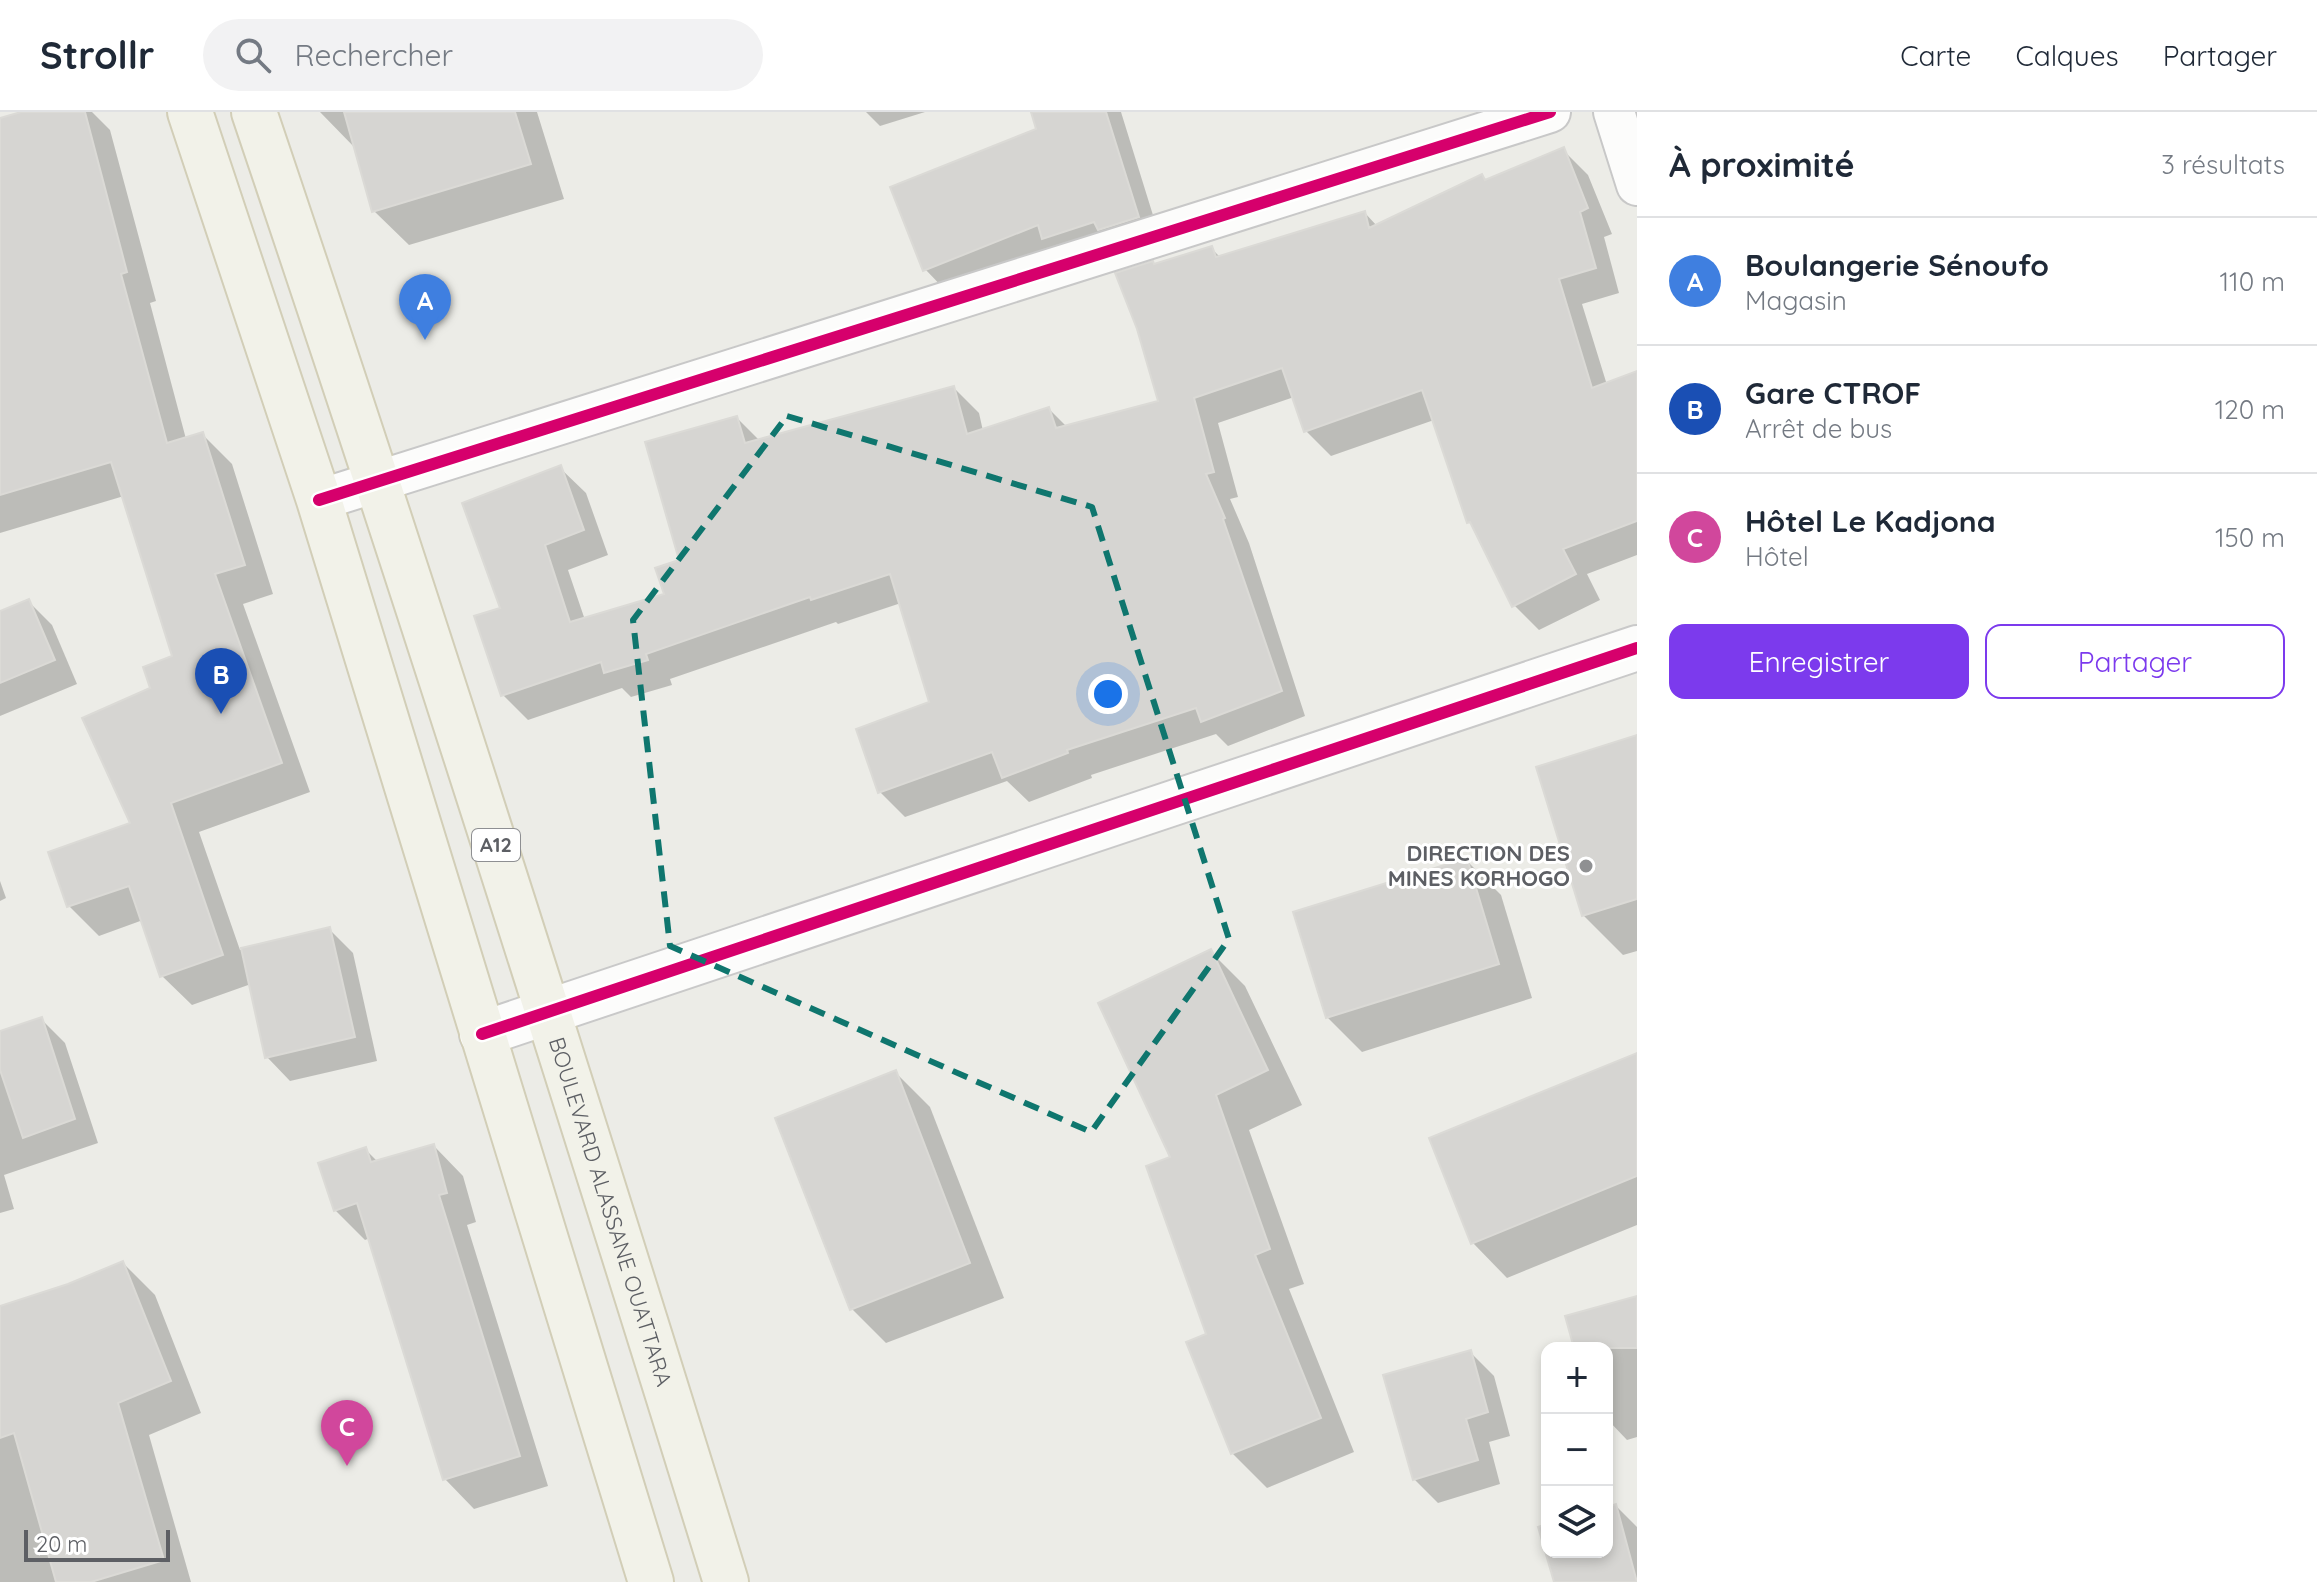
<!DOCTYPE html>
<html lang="fr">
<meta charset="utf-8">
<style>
body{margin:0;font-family:Quicksand,sans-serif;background:#f2f2f3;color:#1f2937}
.controls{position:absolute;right:24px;bottom:24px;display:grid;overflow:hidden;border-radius:16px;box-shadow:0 4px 12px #0003}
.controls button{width:72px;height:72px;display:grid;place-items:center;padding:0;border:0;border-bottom:2px solid #e0e1e3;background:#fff;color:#1f2937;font:40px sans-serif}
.scale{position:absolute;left:24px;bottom:20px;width:146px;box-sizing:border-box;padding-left:8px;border:4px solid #5d5f64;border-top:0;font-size:22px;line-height:28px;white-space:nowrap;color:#5d5f64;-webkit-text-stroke:6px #fff;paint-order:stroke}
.you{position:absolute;left:1108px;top:582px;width:28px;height:28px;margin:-20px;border:6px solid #fff;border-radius:50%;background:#1a73e8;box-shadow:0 0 0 12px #1a73e833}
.badge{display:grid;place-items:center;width:52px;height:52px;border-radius:50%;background:#7c3aed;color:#fff;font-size:26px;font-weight:700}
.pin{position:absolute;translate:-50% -66px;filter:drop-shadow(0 2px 4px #0008)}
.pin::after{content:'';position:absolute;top:42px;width:28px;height:24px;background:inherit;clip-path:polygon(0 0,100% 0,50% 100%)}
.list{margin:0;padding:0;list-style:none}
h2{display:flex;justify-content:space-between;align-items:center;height:104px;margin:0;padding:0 32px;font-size:34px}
h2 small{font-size:26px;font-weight:400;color:#747a83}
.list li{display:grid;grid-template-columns:52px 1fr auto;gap:24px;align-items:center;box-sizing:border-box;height:128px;padding:0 32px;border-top:2px solid #e0e1e3}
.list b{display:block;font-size:30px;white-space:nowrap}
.list p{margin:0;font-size:26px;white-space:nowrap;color:#747a83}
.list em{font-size:26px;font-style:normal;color:#747a83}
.actions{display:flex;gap:16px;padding:24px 32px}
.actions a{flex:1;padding:18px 0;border:2px solid #7c3aed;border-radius:16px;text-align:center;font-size:28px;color:#7c3aed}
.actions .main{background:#7c3aed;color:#fff}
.icon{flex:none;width:44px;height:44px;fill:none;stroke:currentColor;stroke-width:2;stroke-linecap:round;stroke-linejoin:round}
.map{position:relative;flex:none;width:1637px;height:1470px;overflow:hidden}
header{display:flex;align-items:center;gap:48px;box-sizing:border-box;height:112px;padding:0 40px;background:#fff;border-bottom:2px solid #e0e1e3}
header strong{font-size:38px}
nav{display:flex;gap:44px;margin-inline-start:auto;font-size:28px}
.search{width:560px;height:72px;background:#f2f2f3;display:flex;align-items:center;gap:20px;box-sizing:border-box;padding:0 28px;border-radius:44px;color:#747a83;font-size:30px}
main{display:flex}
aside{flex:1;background:#fff}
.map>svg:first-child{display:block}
.shadow{fill:#0003}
.building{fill:#d6d5d2;stroke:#dbdad6;stroke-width:2}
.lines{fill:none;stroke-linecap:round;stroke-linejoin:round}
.street-casing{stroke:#c8c8c8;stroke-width:44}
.secondary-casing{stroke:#c9c9c9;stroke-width:48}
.primary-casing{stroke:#d2ceb7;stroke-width:48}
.street{stroke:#fcfcfb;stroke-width:40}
.secondary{stroke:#fcfcfb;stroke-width:44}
.primary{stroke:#f2f2e9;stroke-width:44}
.cycleway-casing{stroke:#fff;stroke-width:17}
.cycleway{stroke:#d6006c;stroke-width:12}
.marked{fill:none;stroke:#0f766e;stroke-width:6;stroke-dasharray:16 10;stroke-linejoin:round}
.poi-dot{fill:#8f9092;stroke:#fff;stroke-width:3}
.labels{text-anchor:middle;stroke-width:6;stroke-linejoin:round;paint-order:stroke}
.shield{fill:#fff;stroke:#8e8f92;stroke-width:2}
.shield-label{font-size:20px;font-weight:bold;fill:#5d5f64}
.poi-label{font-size:22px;font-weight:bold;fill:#5d5f64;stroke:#fff;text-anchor:end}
.street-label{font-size:22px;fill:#5d5f64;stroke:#fff}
</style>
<header>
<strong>Strollr</strong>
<div class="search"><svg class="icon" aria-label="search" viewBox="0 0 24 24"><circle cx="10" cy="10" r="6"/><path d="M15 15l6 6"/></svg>Rechercher</div>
<nav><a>Carte</a><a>Calques</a><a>Partager</a></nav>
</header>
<main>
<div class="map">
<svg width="1637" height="1470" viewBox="0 0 1637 1470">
<rect width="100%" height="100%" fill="#ecece7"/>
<g class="shadow">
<polygon points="33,0 92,0 110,18 156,189 150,191 186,327 202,322 232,352 273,482 243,492 310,680 199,720 240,838 329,817 353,841 377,949 290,969 267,945 251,872 192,893 162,864 143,808 99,824 69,794 133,712 153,577 175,546 124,384 0,421 0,8"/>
<polygon points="320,0 537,0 564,87 409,133 374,99 356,37"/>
<polygon points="866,0 925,0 880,14"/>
<polygon points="1033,0 1121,0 1161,129 948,181 925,157 1038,18"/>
<polygon points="1563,38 1588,63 1612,122 1604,125 1619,181 1582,192 1607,273 1637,261 1637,443 1587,462 1600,488 1539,518 1514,493 1476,417 1469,410 1434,308 1331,344 1306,319 1294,285 1218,311 1238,385 1230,387 1249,431 1305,604 1228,634 1216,622 1091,663 1092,666 1029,690 1007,669 905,705 880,680 932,591 901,491 838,512 836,510 670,567 672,573 631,585 622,576 528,608 503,583 560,356 586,381 608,443 568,458 585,508 666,483 737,306 760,329 954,276 979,301 983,319 1049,297 1067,315 1160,290 1156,154 1212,137 1221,146 1365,101 1377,114 1482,64 1486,69"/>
<polygon points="29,490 52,513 77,572 0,604 0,502"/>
<polygon points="1637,625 1637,839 1623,843 1583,803"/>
<polygon points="1467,749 1501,783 1532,886 1362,940 1327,905"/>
<polygon points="0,769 6,786 0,789"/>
<polygon points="1211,840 1245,874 1302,993 1249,1018 1304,1172 1289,1177 1354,1340 1267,1376 1232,1341 1173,1046"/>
<polygon points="41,907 65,931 98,1031 4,1063 14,1097 0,1101 0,921"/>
<polygon points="1637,943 1637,1113 1507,1166 1473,1131 1431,1027"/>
<polygon points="895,960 930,995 1004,1186 886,1231 851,1196"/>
<polygon points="434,1034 463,1064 476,1110 467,1113 548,1374 474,1397 445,1367 370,1126 365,1128 335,1098 365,1037 378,1050"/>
<polygon points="123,1151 155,1183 201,1301 149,1323 191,1470 0,1470 0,1196 69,1174"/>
<polygon points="1637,1186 1637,1325 1627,1328 1607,1307 1607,1236 1577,1236"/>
<polygon points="1470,1240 1494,1264 1510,1324 1489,1330 1500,1372 1438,1391 1414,1367"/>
<polygon points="1616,1394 1637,1415 1637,1470 1556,1470 1547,1440 1607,1440 1607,1397"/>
</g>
<g class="building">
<polygon points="21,0 85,0 127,160 121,162 167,331 203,320 245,453 215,462 282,651 171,691 223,843 160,865 129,774 67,795 48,740 130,711 82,606 150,576 143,555 172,544 111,350 0,383 0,6"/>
<polygon points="344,0 515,0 531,52 372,100"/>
<polygon points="1031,0 1106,0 1139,105 1098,118 1094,110 1042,127 1038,113 923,159 890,75 1036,17"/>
<polygon points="1564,35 1588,96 1580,100 1596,156 1559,167 1592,276 1637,259 1637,409 1563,437 1576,462 1512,495 1470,410 1467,411 1422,278 1304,320 1282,256 1194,286 1214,360 1206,362 1225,406 1223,407 1282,579 1201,610 1196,596 1067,638 1068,641 1002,666 992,640 878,681 856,617 929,590 890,462 811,488 810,485 646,542 648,548 604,561 601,550 501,584 474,504 500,496 462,391 561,353 584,418 545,433 570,510 664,482 655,456 679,448 645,330 737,304 745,331 954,274 967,322 1049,295 1056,316 1158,289 1137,217 1115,161 1153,149 1154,152 1212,134 1216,145 1365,99 1369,116 1482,62 1485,68"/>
<polygon points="29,487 55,548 0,571 0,499"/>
<polygon points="1637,623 1637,787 1582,804 1536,655"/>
<polygon points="1467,746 1499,852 1326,906 1293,800"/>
<polygon points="330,815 355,925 265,946 241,836"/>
<polygon points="1211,837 1268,958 1216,983 1270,1137 1255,1143 1321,1306 1231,1342 1186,1230 1206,1222 1146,1054 1170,1045 1098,891"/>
<polygon points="42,905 75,1007 23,1026 0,958 0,919"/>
<polygon points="1637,941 1637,1064 1471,1132 1429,1026"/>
<polygon points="896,958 970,1151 850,1198 775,1006"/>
<polygon points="434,1032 447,1081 439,1083 520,1344 443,1368 357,1091 334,1099 318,1051 366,1035 371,1050"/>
<polygon points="123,1149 171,1269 118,1291 164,1448 91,1470 56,1470 14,1321 0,1326 0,1194 68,1172"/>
<polygon points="1637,1184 1637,1236 1574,1236 1565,1204"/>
<polygon points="1471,1238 1488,1300 1466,1307 1478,1348 1413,1368 1383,1263"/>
<polygon points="1616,1392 1637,1470 1554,1470 1538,1415 1547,1412 1547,1440 1607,1440 1607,1395"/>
</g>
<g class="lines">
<g class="street-casing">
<g id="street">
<polyline points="1614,0 1637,73"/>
<polyline points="319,388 1550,0"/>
</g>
</g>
<g class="secondary-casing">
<polyline id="secondary" points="482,922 1637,536"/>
</g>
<g class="primary-casing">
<g id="primary">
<polyline points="190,0 319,388 651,1470"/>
<path id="s1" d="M254,0C419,488 574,978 726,1470"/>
</g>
</g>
<use href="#street" class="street"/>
<use href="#secondary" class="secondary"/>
<use href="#primary" class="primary"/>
<g class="cycleway-casing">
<g id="cycleway">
<polyline points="319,388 1550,0"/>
<polyline points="482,922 1637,536"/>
</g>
</g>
<use href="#cycleway" class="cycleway"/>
</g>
<path class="marked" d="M787,304L1092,395L1229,827L1091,1020L670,834L633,508Z"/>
<circle class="poi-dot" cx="1586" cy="754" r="8"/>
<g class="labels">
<rect class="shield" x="472" y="717" width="48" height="32" rx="6"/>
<g class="shield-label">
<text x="496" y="740">A12</text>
</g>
<g class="poi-label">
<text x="1570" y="749">DIRECTION DES<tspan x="1570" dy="25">MINES KORHOGO</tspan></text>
</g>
<g class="street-label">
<text dy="8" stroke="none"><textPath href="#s1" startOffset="1156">BOULEVARD ALASSANE OUATTARA</textPath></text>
</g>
</g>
</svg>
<div class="controls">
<button>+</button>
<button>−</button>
<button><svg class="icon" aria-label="layers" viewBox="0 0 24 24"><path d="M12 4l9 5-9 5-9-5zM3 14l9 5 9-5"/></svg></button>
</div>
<div class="scale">20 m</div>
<div class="you"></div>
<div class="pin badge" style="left:425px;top:228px;background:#3f7fe0">A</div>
<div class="pin badge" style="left:221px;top:602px;background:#1a4fb4">B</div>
<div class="pin badge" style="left:347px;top:1354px;background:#d1479c">C</div>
</div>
<aside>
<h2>À proximité<small>3 résultats</small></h2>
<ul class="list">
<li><span class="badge" style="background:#3f7fe0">A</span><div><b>Boulangerie Sénoufo</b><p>Magasin</p></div><em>110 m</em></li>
<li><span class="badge" style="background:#1a4fb4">B</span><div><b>Gare CTROF</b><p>Arrêt de bus</p></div><em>120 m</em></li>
<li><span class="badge" style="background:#d1479c">C</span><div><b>Hôtel Le Kadjona</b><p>Hôtel</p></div><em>150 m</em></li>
</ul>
<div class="actions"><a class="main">Enregistrer</a><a>Partager</a></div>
</aside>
</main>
